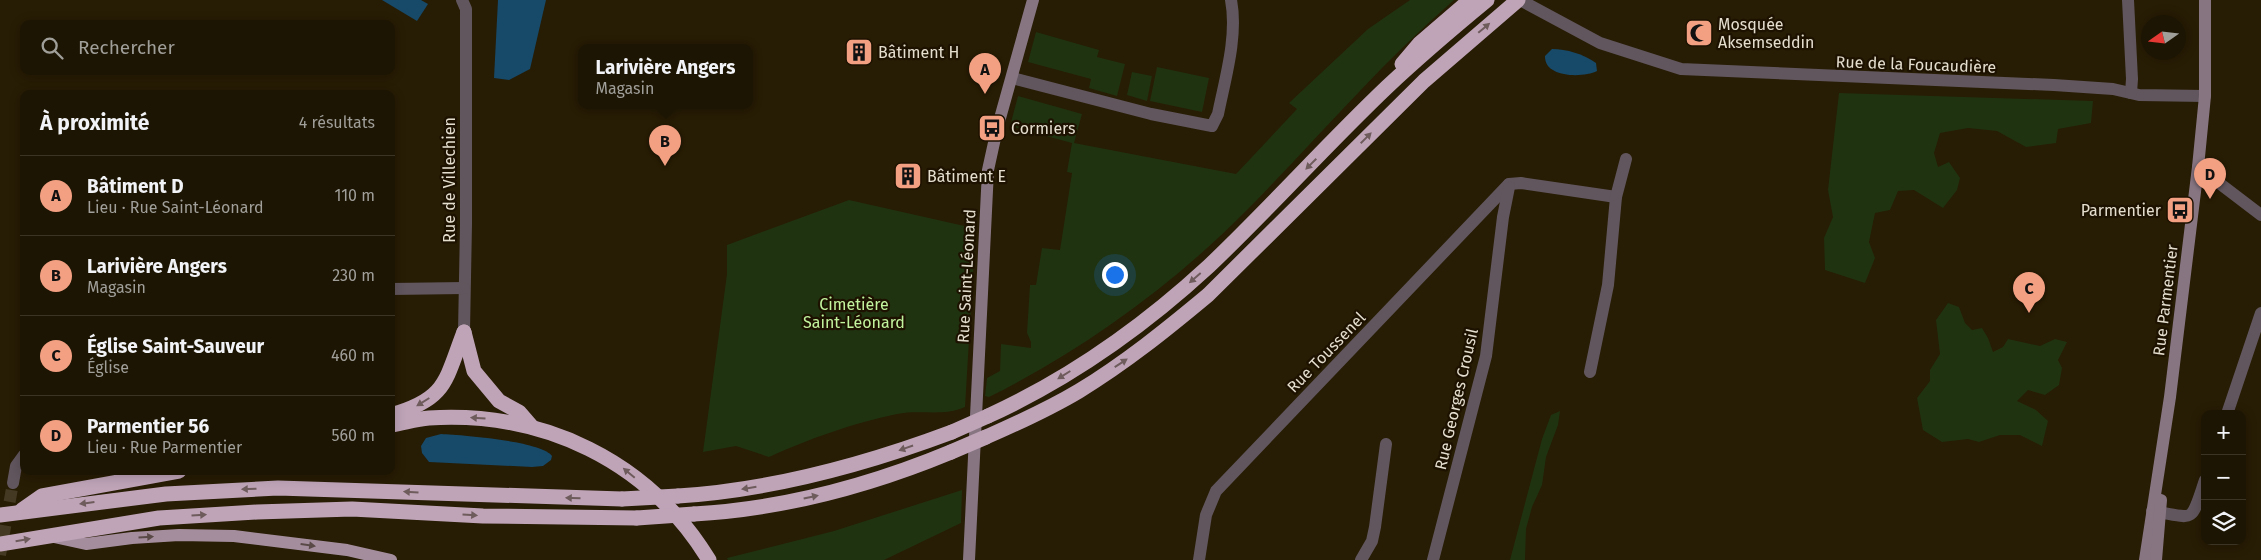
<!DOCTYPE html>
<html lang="fr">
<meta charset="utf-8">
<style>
body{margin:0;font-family:"Fira Sans",sans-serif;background:#251e0d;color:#f1f3f6}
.controls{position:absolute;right:15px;bottom:15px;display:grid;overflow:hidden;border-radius:10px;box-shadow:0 2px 12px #0003}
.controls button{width:45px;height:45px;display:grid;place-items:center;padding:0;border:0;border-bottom:1px solid #3b3425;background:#1d1503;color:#f1f3f6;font:25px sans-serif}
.compass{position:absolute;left:2141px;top:15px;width:45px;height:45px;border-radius:50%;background:#1d1503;box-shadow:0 2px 12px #0003;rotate:256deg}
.you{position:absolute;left:1114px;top:274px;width:18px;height:18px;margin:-12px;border:4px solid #fff;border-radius:50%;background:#1a73e8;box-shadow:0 0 0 8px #1a73e833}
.badge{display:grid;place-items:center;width:32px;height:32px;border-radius:50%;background:#f3a082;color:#111;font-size:16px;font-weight:700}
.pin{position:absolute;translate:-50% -41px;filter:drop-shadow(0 1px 2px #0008)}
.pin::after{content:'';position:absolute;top:26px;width:18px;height:15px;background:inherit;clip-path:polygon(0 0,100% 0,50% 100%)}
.popup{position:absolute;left:578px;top:44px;width:175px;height:65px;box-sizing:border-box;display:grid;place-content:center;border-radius:10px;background:#1d1503;filter:drop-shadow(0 1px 4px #0005);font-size:16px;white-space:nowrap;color:#a09f9a}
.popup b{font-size:19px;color:#f1f3f6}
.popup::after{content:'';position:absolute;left:50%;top:100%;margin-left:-10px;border:10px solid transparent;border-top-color:#1d1503}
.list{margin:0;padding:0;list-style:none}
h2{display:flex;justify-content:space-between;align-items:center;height:65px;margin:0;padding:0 20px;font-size:21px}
h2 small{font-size:16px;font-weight:400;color:#a09f9a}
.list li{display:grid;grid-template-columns:32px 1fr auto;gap:15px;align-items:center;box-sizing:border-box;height:80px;padding:0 20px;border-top:1px solid #3b3425}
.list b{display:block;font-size:19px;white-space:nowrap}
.list p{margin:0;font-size:16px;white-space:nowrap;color:#a09f9a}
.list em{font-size:16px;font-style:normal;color:#a09f9a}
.icon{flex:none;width:28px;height:28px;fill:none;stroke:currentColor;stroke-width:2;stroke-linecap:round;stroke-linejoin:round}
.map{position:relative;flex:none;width:2261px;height:560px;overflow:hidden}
.search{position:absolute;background:#1d1503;box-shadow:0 2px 12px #0003;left:20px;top:20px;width:375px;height:55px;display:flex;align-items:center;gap:12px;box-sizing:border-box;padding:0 18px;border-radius:10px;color:#a09f9a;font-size:19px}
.panel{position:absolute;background:#1d1503;box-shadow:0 2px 12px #0003;left:20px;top:90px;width:375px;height:385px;border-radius:10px}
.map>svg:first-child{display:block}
.green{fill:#203310}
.water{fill:#174968}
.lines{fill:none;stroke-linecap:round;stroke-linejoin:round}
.street-tunnel{stroke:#443922;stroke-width:12;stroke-dasharray:12 6;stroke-linecap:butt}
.street{stroke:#61565d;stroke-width:12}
.secondary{stroke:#877582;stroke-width:12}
.primary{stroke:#a48e9e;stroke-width:12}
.highway{stroke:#bfa4b8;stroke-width:15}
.highway-bridge{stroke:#bfa4b8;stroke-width:15}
.oneway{fill:#6e5b5c}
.oneway2{fill:#5a4a47}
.labels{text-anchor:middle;stroke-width:4.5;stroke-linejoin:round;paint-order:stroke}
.poi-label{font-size:16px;fill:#e5decf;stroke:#1d1200;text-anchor:start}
.street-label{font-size:16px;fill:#e5decf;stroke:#1d1200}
.park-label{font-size:16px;fill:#c2f39d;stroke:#1d1200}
</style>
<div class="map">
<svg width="2261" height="560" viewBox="0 0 2261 560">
<rect width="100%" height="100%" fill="#271c04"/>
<g class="green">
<path d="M1410,0H1454C1380,64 1317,139 1249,208C1173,285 1085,349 989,397L985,396L987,378L1000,371L1001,344L1031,348V342L1027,333L1030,285H1036L1042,248L1060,250L1072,173L1067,172L1072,143L1010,126L1018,96L1082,114L1074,143L1236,174L1297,109L1289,103L1368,29Z"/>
<polygon points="1036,32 1099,50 1097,57 1125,64 1117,96 1089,88 1091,79 1028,62"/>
<polygon points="1157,67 1209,78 1202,112 1150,101"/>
<polygon points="1132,72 1152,76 1147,101 1127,95"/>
<polygon points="1839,93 2093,101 2091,123 2058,129 2056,143 2026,147 1997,131 1968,128 1940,133 1934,153 1938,167 1949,162 1960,178 1957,190 1943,208 1914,190 1898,191 1890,210 1875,213 1869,242 1875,258 1865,283 1825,270 1824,238 1833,217 1828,190"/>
<path d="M849,200L969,227L975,241L965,407C943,417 920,409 897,414C853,423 809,439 769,457L736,446L703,452L727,274V245Z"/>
<polygon points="1948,303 1959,307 1965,323 1972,330 1982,328 1988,338 1993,352 2003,347 2008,339 2040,346 2055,339 2067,342 2058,360 2062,368 2059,385 2045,395 2028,390 2017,401 2036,410 2048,421 2042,446 2020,435 2000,435 1979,442 1968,439 1942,442 1923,430 1917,398 1930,381 1930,370 1940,354 1936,320"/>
<polygon points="1560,411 1558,425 1546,457 1542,485 1532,507 1526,529 1525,560 1510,560 1542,439 1551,415"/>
<polygon points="962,490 961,523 884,560 728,560 727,558 834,531"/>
</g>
<g class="water">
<polygon points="382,0 421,0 428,4 417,21"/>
<polygon points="498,0 546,0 530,69 509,80 494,78"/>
<path d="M1552,49C1567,49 1583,54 1596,63L1597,71C1583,78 1544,78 1545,56Z"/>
<path d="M441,434C461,435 541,441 552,456L551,460L543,466L532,467L429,462L422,453L421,446L426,438Z"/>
</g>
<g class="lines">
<polyline class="street-tunnel" points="0,555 13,483"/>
<g class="street">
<polyline points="462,0 466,9 466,224 464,332"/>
<polyline points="1520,0 1600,43 1681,69 2054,85 2113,89 2139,95 2205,96"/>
<polyline points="2128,0 2132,79 2131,93"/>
<path d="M1012,78L1151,114L1212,126L1218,114C1225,79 1238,36 1231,0"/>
<polyline points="2198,167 2261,215"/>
<polyline points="1509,184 1521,183 1616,197"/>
<polyline points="391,289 464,288"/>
<polyline points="1590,372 1608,285 1616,197 1626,159"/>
<polyline points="2227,414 2261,313"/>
<polyline points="13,483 16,466 24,455"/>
<path d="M2152,511C2196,518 2190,525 2205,480"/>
<polyline points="1199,560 1206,515 1216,491 1509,184"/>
<polyline points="1361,560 1372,541 1375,527 1386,444"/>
<polyline points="1433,560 1486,356 1503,217 1509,187"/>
</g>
<g class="secondary">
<polyline points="969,560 988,170 997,129 1033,0"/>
<polyline points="2145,560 2170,397 2198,167 2205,96 2205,0"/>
<polyline points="2156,560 2161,500"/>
</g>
<polyline class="primary" points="54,537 86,544 132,538 179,535 234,536 347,550 391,560"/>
<g class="highway">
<polyline points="1402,64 1419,44 1470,0"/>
<polyline points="464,332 474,371 499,401 519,412 532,427"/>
<path d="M391,415C447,399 445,381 464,332"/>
<path d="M988,416C1069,379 1144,326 1209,266C1270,208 1326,145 1387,87C1419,57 1453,28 1487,0"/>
<path d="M391,425C404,423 416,419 429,418C543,411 648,460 709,560"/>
<path d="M986,437C1018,423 1049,409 1079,391C1125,363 1166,330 1208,295L1424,81L1518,0"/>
<path d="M678,496C772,490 864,465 952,432"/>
<polyline points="22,510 42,496 179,471"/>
<path d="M694,514C782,509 869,486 951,452"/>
<polyline points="0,515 166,494 278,488 622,499"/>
<polyline points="0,544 159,518 257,512 352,509 483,516 637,518"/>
</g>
<g class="highway-bridge">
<polyline points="952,432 988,416"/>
<polyline points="951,452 986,437"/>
<polyline points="622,499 678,496"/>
<polyline points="637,518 694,514"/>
</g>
</g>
<defs><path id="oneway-solid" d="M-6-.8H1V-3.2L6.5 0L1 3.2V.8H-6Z" transform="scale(1.25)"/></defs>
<g class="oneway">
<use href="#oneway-solid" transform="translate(1484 28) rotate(-40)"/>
<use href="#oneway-solid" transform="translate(1366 138) rotate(-45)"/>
<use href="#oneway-solid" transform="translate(1311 164) rotate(135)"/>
<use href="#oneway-solid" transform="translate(1195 278) rotate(139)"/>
<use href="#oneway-solid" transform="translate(1121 363) rotate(-33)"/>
<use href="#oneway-solid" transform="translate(1064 375) rotate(148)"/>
<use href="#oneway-solid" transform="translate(423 402) rotate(148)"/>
<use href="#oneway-solid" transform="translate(478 418) rotate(-177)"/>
<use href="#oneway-solid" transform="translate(906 448) rotate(161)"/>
<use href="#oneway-solid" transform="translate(629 473) rotate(-140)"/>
<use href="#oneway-solid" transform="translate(749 488) rotate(171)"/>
<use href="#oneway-solid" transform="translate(249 489) rotate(178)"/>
<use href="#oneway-solid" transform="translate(411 492) rotate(-177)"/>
<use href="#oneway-solid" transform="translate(811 497) rotate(-12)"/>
<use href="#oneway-solid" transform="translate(573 498) rotate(-178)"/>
<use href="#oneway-solid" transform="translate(87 503) rotate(173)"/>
<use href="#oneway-solid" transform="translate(199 515) rotate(-4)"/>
<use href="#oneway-solid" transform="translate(470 515) rotate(4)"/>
<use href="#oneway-solid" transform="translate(23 540) rotate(-10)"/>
</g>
<g class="oneway2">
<use href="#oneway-solid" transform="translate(146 537) rotate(-3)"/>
<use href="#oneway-solid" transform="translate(308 545) rotate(8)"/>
</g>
<defs>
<g id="mosque-square" transform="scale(1.4375)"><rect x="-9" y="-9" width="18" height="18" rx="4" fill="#f3a082" stroke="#1d1200"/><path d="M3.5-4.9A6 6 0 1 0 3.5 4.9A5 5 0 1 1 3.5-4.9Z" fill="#111"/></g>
<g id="building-square" transform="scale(1.4375)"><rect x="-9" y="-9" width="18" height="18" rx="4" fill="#f3a082" stroke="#1d1200"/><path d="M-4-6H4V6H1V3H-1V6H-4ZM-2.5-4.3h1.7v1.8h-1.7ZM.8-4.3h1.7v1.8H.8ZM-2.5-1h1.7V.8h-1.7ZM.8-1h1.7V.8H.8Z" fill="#111"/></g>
<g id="bus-square" transform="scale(1.4375)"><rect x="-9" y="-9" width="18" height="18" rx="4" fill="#f3a082" stroke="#1d1200"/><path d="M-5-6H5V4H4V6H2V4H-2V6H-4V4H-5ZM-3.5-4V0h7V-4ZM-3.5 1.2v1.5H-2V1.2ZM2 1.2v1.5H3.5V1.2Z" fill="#111"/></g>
</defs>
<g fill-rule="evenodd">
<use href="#mosque-square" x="1699" y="33"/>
<use href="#building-square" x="859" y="52"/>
<use href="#bus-square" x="992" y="128"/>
<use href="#building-square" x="908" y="176"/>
<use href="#bus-square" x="2180" y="210"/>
</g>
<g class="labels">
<g class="poi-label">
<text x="1718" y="30">Mosquée<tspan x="1718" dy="18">Aksemseddin</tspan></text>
<text x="878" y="58">Bâtiment H</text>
<text x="1011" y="134">Cormiers</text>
<text x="927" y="182">Bâtiment E</text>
<text x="2161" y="216" text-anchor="end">Parmentier</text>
</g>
<g class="street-label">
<text transform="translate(1916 64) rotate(2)" y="6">Rue de la Foucaudière</text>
<text transform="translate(449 180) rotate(-90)" y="6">Rue de Villechien</text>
<text transform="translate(966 276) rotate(-87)" y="6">Rue Saint-Léonard</text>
<text transform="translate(2165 300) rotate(-83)" y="6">Rue Parmentier</text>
<text transform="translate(1326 352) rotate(-46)" y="6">Rue Toussenel</text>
<text transform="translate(1456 399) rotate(-77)" y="6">Rue Georges Crousil</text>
</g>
<g class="park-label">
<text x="854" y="310">Cimetière<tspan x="854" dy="18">Saint-Léonard</tspan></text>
</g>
</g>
</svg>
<div class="controls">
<button>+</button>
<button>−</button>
<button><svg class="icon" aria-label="layers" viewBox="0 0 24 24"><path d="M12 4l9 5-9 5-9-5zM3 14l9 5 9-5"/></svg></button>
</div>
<svg class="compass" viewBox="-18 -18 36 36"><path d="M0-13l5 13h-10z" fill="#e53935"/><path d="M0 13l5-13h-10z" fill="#a09f9a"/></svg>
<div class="you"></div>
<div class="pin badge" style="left:985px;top:94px">A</div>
<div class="pin badge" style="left:665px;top:166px">B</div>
<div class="popup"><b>Larivière Angers</b>Magasin</div>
<div class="pin badge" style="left:2029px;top:313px">C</div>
<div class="pin badge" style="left:2210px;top:199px">D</div>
<div class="search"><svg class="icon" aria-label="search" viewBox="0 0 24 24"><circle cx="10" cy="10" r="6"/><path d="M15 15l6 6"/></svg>Rechercher</div>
<section class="panel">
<h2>À proximité<small>4 résultats</small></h2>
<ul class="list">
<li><span class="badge">A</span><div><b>Bâtiment D</b><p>Lieu · Rue Saint-Léonard</p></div><em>110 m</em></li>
<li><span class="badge">B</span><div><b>Larivière Angers</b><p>Magasin</p></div><em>230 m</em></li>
<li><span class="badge">C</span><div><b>Église Saint-Sauveur</b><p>Église</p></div><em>460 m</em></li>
<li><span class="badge">D</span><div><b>Parmentier 56</b><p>Lieu · Rue Parmentier</p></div><em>560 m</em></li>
</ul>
</section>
</div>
